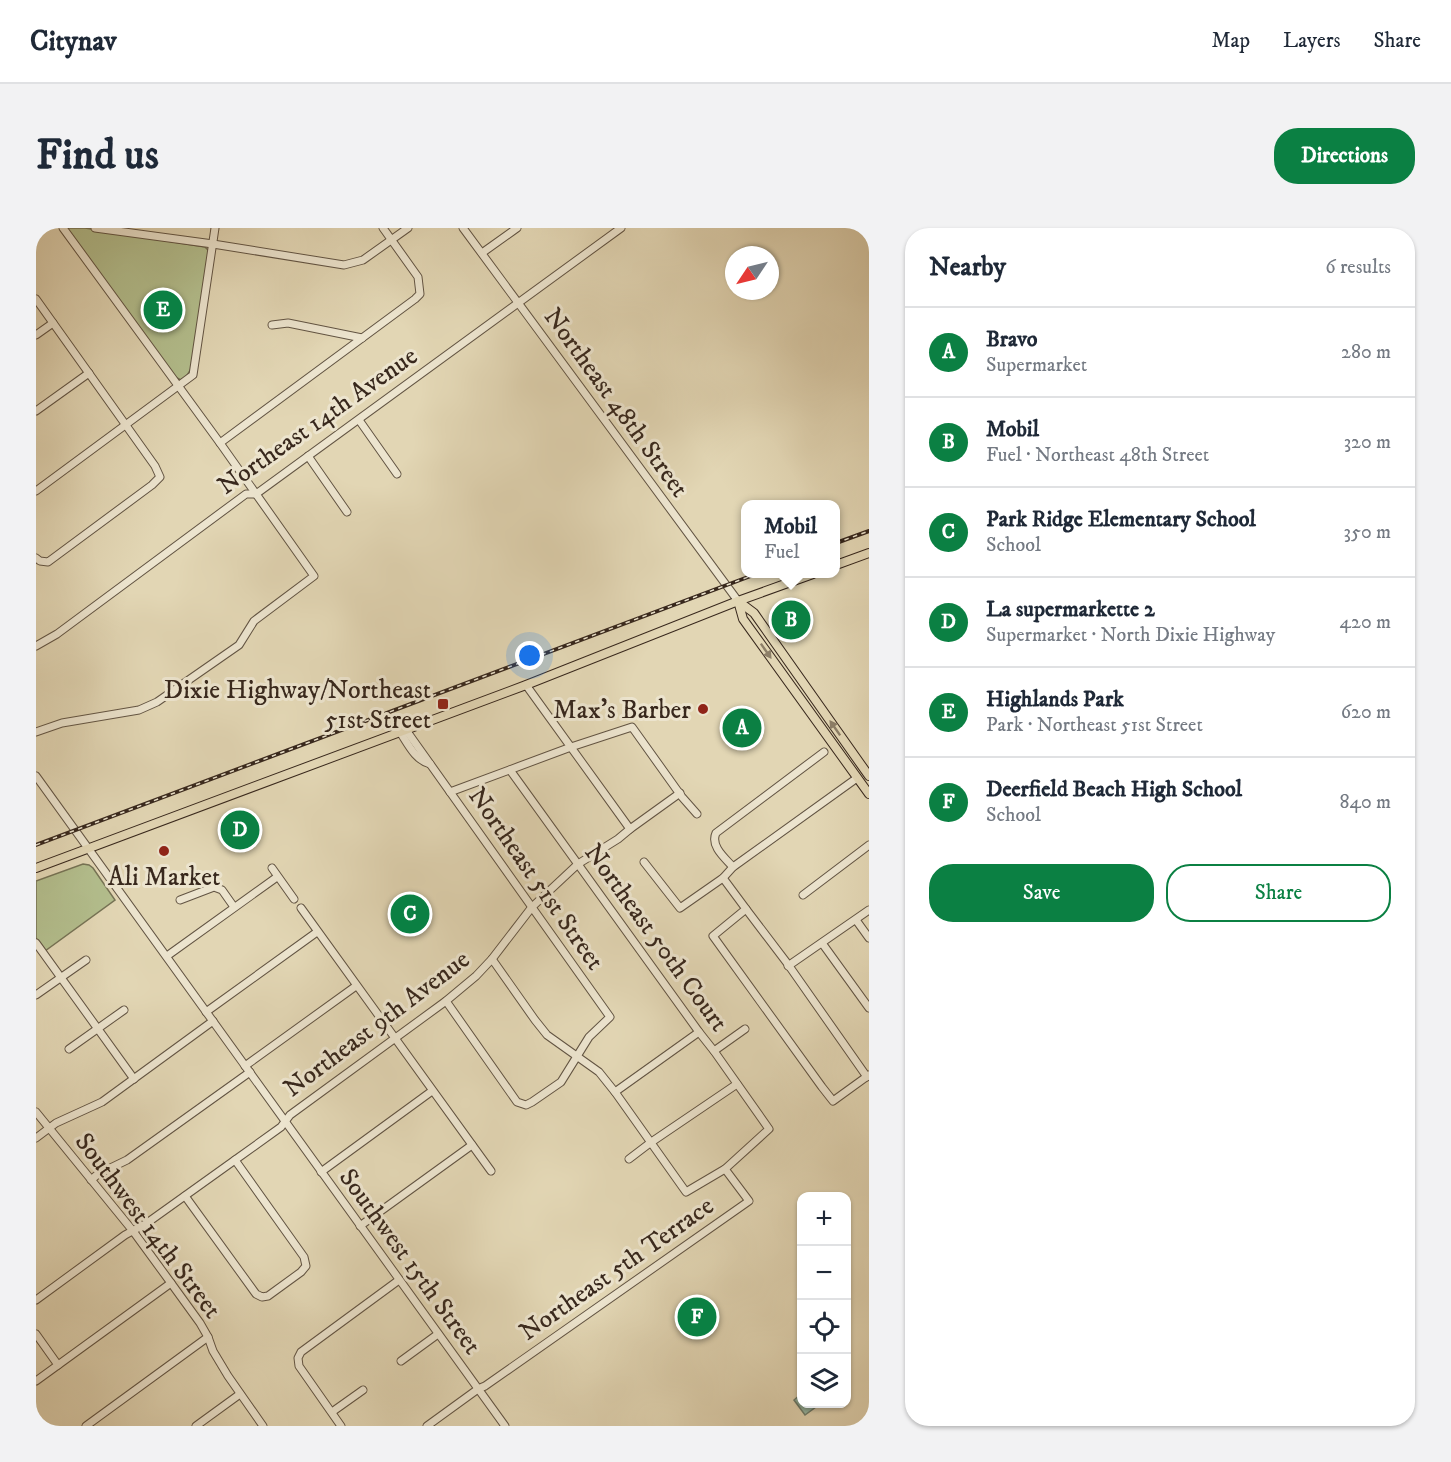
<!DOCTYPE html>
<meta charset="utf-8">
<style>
body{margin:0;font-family:"IM FELL DW Pica",serif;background:#f2f2f3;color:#1f2937}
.controls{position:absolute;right:18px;bottom:18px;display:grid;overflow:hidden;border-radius:12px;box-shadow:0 2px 4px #0004}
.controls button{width:54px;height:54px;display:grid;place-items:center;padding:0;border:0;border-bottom:2px solid #e0e1e3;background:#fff;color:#1f2937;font:30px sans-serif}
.compass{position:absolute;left:689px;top:18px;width:54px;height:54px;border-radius:50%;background:#fff;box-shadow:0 2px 4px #0004;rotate:235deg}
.you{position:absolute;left:494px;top:428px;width:21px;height:21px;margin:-15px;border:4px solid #fff;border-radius:50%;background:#1a73e8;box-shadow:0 0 0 9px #1a73e833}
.badge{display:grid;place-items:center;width:39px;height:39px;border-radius:50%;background:#0b8043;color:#fff;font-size:20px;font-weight:700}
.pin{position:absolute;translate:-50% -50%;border:3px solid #fff;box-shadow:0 2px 6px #0006}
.popup{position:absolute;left:705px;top:272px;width:99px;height:78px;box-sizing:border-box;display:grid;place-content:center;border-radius:12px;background:#fff;filter:drop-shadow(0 2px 4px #0005);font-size:20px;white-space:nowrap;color:#747a83}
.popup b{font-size:22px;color:#1f2937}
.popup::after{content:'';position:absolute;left:50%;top:100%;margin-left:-12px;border:12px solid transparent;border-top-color:#fff}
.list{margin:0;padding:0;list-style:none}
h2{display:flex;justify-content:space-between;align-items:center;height:78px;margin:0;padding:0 24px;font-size:26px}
h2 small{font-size:20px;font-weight:400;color:#747a83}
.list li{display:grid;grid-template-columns:39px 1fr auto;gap:18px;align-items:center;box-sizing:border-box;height:90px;padding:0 24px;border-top:2px solid #e0e1e3}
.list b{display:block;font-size:22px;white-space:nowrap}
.list p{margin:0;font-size:20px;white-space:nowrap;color:#747a83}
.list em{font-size:20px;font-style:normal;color:#747a83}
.actions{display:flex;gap:12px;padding:18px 24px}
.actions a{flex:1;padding:14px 0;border:2px solid #0b8043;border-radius:24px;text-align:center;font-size:21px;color:#0b8043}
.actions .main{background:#0b8043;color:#fff}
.icon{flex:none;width:33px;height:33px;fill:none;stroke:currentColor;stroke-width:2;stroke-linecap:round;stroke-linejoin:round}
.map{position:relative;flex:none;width:833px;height:1198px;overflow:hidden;border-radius:24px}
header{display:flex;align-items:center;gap:36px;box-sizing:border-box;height:84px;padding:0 30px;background:#fff;border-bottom:2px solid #e0e1e3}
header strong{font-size:28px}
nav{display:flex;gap:33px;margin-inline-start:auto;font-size:21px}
.intro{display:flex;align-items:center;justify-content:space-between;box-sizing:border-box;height:144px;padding:0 36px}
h1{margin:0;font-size:42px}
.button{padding:15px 27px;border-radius:24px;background:#0b8043;color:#fff;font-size:21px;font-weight:700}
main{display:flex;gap:36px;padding:0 36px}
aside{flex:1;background:#fff;border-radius:24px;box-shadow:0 2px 4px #0004}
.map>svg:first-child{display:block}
.green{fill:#b3be8d;stroke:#767355;stroke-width:1.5}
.water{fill:#96baa7;stroke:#708070;stroke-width:1.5}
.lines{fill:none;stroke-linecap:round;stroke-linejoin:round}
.minor-casing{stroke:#625443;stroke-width:9}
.major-casing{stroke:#38281d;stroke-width:10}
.minor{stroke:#ece4ce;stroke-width:7}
.major{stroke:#e2d6b4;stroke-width:8}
.rail-casing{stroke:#38281d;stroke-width:4}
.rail{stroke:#ece4ce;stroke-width:1.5;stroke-dasharray:4.5;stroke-linecap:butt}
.oneway{fill:#8d7f68}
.poi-dot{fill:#8f2418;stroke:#ece4ce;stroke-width:2}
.labels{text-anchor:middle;stroke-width:6;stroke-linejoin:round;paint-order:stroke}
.street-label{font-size:26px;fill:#38281d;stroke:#ece4ce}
.poi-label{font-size:26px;fill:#38281d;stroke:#ece4ce;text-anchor:end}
</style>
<header>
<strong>Citynav</strong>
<nav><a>Map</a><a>Layers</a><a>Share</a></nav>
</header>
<div class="intro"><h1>Find us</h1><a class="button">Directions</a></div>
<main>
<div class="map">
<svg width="833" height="1198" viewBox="0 0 833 1198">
<rect width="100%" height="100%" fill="#e2d6b4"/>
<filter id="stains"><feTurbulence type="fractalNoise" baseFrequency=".00333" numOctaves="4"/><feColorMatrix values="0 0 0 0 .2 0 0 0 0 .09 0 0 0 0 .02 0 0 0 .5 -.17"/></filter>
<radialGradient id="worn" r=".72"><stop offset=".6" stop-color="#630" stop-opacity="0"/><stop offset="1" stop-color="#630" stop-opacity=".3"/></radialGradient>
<g class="green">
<polygon points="31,0 49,0 169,19 174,24 155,141 150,149 145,152 139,149 30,4"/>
<polygon points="47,636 53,637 57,640 79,672 9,723 0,710 0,653"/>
</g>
<polygon class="water" points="765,1166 766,1176 784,1176 769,1187 758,1172"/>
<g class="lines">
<g class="minor-casing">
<g id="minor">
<polyline points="59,0 177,16 308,37 327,32 372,0"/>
<polyline points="427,0 702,373"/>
<polyline points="446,25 481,0"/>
<polyline points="0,71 119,238 124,249 116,257 12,334 4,333 0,330"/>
<polyline points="236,97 252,95 326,110"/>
<polyline points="0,107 17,95"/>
<polyline points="0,183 53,145"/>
<polyline points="323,192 361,246"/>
<polyline points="184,215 379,71 384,66 382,49 347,0"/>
<polyline points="272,228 311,284"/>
<polyline points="0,263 157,147 179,0"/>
<polyline points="0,418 21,406 210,266 220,266 585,0"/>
<polyline points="490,457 594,601"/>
<polyline points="370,502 574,789 553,809 525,854 496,874 490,877 481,874 410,773"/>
<polyline points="0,504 26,495 103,482 121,474 203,417 218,393 278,348 184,215 27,0"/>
<path d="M364,504C372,516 379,532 394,536"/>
<polyline points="0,548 469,1198"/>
<polyline points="414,564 535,519 596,499 646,569 661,586"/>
<polyline points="608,634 644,680 687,650 697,639 821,550"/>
<path d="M697,639C689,630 674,618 680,605L788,524"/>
<polyline points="236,640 258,671"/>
<polyline points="687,650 710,681 677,708 786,859 797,873 833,847"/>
<polyline points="767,667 833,617"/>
<polyline points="144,672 178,659 186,662 198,679"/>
<polyline points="265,680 455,943"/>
<polyline points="710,681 751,735 831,849"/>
<polyline points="820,692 833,710"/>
<polyline points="0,715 98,851"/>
<polyline points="786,715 833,780"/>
<polyline points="131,728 241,649"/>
<polyline points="456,731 499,792 511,807 563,844 579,864 650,964 689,941 733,901 678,823 663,804 474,542"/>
<polyline points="752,738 833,682"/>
<polyline points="0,767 50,732"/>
<polyline points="170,784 281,704"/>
<polyline points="33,821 88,782"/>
<polyline points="678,823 709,801"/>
<polyline points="209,838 320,758"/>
<polyline points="579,864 663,804"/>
<polyline points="0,884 97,1003 135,1055 164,1095 172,1109 177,1123 192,1148 227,1198"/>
<polyline points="0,910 20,895 66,874 177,793"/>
<polyline points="593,931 614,915 701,856"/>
<polyline points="285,944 396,863"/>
<polyline points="55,952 62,946 91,932 214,844"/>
<polyline points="149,968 220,1066 226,1069 232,1068 265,1044 270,1038 268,1029 199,932"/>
<polyline points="324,998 436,917"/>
<polyline points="0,1072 89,1007 111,995 199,932 245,899 254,887 410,773 440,748 456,731 496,679 542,636 582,611 594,601 644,565"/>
<polyline points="0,1106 22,1137"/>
<polyline points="365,1133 402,1106"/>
<polyline points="0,1153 135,1055"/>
<polyline points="296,1184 327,1162"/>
<polyline points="50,1198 172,1109"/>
<polyline points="160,1198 204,1166"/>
<polyline points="305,1198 263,1138 262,1130 265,1124 363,1052"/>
<polyline points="391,1198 442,1161 449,1158 713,973 689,941"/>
</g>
</g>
<g class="major-casing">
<g id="major">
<polyline points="800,337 833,325"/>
<polyline points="702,373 707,391 833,566"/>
<polyline points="702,373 718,385 833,548"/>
<polyline points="0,640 490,457 702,373 777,346"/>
</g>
</g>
<use href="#minor" class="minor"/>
<use href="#major" class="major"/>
<g class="rail-casing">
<g id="rail">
<polyline points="800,315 833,303"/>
<polyline points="0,617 720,346"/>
</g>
</g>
<use href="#rail" class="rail"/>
</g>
<defs><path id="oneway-solid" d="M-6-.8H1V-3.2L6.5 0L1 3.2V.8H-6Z" transform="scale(1.5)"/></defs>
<g class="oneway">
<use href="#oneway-solid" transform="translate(730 423) rotate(55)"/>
<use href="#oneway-solid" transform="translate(799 500) rotate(-125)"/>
</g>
<g class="poi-dot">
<rect x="401" y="470" width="12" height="12" rx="3"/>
<circle cx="667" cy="481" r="6"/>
<circle cx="128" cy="623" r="6"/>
</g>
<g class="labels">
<g class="street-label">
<text transform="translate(581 174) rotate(54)" y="9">Northeast 48th Street</text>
<text transform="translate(281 192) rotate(-35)" y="9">Northeast 14th Avenue</text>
<text transform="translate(501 650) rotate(55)" y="9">Northeast 51st Street</text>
<text transform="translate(621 709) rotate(54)" y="9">Northeast 50th Court</text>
<text transform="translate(340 795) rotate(-37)" y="9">Northeast 9th Avenue</text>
<text transform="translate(113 997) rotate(53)" y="9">Southwest 14th Street</text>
<text transform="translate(375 1033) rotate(54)" y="9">Southwest 15th Street</text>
<text transform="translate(580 1040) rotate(-35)" y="9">Northeast 5th Terrace</text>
</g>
<g class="poi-label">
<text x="395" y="470">Dixie Highway/Northeast<tspan x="395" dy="30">51st Street</tspan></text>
<text x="655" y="490">Max’s Barber</text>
<text x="128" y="657" text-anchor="middle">Ali Market</text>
</g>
</g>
<rect width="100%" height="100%" filter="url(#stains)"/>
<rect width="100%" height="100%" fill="url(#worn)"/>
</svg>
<div class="controls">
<button>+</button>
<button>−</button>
<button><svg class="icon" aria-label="locate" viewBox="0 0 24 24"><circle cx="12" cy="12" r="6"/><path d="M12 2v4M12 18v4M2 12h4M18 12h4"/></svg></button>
<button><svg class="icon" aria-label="layers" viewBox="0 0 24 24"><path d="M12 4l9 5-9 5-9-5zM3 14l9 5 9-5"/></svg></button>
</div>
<svg class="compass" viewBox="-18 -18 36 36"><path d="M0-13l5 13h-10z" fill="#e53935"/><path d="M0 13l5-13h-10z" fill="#747a83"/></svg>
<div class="you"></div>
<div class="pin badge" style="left:706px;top:500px">A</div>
<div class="pin badge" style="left:755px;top:392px">B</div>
<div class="popup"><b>Mobil</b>Fuel</div>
<div class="pin badge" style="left:374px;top:686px">C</div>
<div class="pin badge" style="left:204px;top:602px">D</div>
<div class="pin badge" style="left:127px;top:82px">E</div>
<div class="pin badge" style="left:661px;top:1089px">F</div>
</div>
<aside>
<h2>Nearby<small>6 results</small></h2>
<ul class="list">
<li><span class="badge">A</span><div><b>Bravo</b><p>Supermarket</p></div><em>280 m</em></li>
<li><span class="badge">B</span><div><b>Mobil</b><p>Fuel · Northeast 48th Street</p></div><em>320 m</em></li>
<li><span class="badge">C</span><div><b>Park Ridge Elementary School</b><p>School</p></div><em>350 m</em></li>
<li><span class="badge">D</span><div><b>La supermarkette 2</b><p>Supermarket · North Dixie Highway</p></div><em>420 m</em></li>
<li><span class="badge">E</span><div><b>Highlands Park</b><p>Park · Northeast 51st Street</p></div><em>620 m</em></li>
<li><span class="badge">F</span><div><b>Deerfield Beach High School</b><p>School</p></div><em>840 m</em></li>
</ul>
<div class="actions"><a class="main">Save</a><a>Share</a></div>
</aside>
</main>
